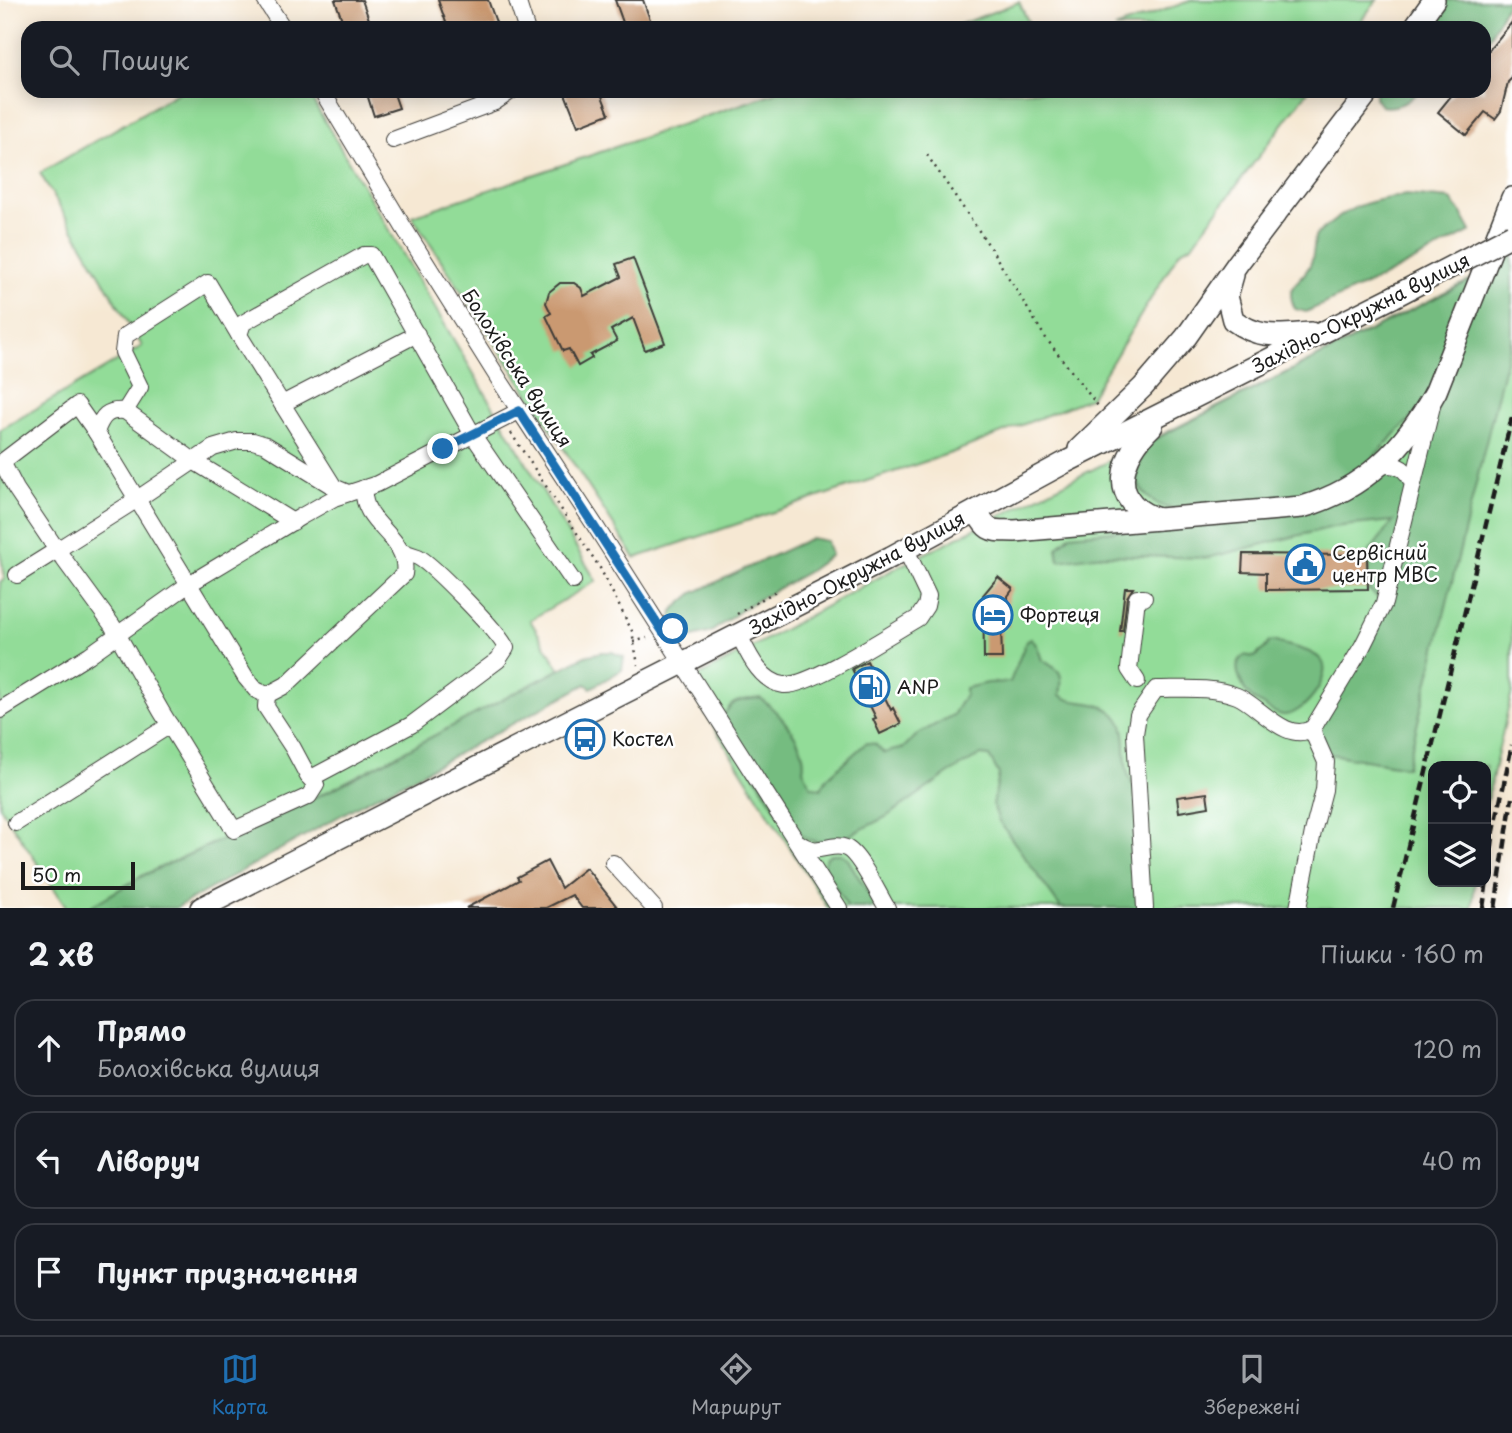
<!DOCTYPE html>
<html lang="uk">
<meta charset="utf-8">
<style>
body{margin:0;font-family:"Playpen Sans",sans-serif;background:#242831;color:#f1f3f6}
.controls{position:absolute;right:21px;bottom:21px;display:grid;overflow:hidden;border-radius:14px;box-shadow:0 4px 18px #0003}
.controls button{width:63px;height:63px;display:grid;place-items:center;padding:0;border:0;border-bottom:2px solid #363941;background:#171b24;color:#f1f3f6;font:35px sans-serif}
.scale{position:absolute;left:21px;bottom:18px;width:114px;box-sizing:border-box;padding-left:7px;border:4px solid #1c1c1c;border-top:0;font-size:19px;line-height:24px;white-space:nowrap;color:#1c1c1c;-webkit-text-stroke:5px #fff;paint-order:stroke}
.stop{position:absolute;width:21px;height:21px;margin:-16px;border:5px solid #1f6fb2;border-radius:50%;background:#fff}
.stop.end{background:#1f6fb2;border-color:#fff;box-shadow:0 2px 7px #0008}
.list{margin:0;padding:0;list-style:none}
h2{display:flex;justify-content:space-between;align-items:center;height:91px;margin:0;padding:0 28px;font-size:30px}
h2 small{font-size:23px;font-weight:400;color:#9ea1a6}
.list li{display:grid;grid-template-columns:46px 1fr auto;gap:21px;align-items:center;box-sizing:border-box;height:98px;margin:0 14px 14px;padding:0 14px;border:2px solid #363941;border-radius:21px}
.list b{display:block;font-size:26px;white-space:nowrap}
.list p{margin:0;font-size:23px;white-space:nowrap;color:#9ea1a6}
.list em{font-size:23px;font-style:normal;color:#9ea1a6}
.icon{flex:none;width:38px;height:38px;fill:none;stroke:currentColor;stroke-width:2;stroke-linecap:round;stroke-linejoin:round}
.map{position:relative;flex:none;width:1512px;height:908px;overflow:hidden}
.search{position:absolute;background:#171b24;box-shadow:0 4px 18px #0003;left:21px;right:21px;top:21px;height:77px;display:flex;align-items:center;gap:18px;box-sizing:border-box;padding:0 24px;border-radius:21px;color:#9ea1a6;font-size:26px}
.sheet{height:427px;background:#171b24}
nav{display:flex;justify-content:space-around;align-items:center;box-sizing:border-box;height:98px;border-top:2px solid #363941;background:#171b24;font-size:19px;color:#9ea1a6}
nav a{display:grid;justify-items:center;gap:4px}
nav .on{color:#1f6fb2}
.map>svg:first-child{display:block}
.green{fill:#92dc98;stroke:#577c5a;stroke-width:2}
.forest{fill:#75bc80;stroke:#486c4e;stroke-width:2}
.building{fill:#ca9971}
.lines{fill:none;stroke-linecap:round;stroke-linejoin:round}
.minor-casing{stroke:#3d3b37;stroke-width:18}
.major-casing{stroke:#3d3b37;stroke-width:24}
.path{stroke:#3d3b37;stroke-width:2.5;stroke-dasharray:2 5;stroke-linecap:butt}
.minor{stroke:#fff;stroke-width:16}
.major{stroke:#fff;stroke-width:21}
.rail{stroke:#1c1c1c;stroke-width:4.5;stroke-dasharray:10 5;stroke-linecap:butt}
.major-bridge-casing{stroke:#3d3b37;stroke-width:24;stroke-linecap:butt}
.major-bridge{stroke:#fff;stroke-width:21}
.route{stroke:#1f6fb2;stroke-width:9}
.labels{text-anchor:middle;stroke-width:5;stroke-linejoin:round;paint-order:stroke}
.street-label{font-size:19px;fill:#1c1c1c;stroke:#fff}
.poi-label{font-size:19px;fill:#1c1c1c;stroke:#fff;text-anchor:start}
</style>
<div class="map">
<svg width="1512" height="908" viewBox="0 0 1512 908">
<rect width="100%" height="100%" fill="#fff"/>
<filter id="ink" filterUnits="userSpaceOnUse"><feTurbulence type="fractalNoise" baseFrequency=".0143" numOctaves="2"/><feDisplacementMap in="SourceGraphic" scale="14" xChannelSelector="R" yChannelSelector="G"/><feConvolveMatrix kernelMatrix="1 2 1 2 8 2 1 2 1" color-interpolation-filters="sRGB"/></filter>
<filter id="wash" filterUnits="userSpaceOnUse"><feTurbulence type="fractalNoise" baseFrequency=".00686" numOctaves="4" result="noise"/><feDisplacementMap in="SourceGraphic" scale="28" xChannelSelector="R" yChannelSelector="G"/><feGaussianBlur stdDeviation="1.57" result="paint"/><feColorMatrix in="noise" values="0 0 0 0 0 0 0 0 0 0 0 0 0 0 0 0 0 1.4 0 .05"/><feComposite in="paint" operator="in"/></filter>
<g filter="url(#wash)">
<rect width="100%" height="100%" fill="#f6e8d3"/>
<g class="green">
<polygon points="1192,0 1377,0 1355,28 1115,28"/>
<polygon points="1019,2 1031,28 951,28"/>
<polygon points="181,91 307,91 596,581 530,620 560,670 331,790 144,875 88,908 67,908 0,807 0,582 5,579 0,552 0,430 142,346 40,173"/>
<polygon points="780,91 1308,91 1191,246 1180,251 1090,398 954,452 635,558 412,216"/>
<polygon points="1512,259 1512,692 1486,805 1486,766 1433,766 1433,882 1475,882 1472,908 828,908 686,683 896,568"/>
</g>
<g class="forest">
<polygon points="1442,0 1509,0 1484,49 1484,28 1421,28"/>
<path d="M1375,91H1419C1408,102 1397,109 1381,106L1375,98Z"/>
<path d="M1406,195L1450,199L1460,211L1471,231L1383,277L1306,312L1295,309C1283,282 1300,286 1310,265C1314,257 1314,245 1315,236C1351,205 1360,203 1406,195Z"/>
<path d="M1512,198V336L1407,767L1324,753L1314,735L1384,603L1368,589L1367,555L1393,521L1333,527L1207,558L1103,555L1059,561L1057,548L1070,535L1278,516L1385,473L1412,482L1436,392L1358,473L1321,492L1281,501L1173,509C1156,506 1135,492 1137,472C1138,462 1147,450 1151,441L1483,274Z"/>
<polygon points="811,538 827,541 831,555 808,572 750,604 711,632 682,640 673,629 672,611 693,593"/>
<path d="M1031,638L1037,646L1042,660C1061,671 1064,672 1060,695C1074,706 1095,699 1111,711C1133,727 1120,755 1129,777C1131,782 1135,787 1138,791L1137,908H1061L999,821L993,805L999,774L989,756L981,755L949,773L886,817L846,837L818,842L810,840L787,827L721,721C731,699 738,700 760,698C779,712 809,745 803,770L811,786L821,789L827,778L866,743L875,744L884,753L903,748L918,734L953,715L965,695V688L988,683L1010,682L1026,642Z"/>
<path d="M1273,641C1287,646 1313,649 1322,661C1333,675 1304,716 1283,715C1276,714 1270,710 1264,706C1255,701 1245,694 1242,684C1237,673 1234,664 1244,655L1254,657L1265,648L1269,642Z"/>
<polygon points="602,652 612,652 624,657 622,670 591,688 586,684 411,779 363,803 176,908 88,908 144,875 331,790 585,656"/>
<polygon points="831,854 841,854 847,858 877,908 848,908 823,866 827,857"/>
</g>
<g id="blocks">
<g class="building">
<polygon points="335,0 362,0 372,28 345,28"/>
<polygon points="438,0 488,0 498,28 448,28"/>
<polygon points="615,0 643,0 653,28 625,28"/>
<polygon points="1512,22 1512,78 1508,82 1501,111 1495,119 1485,112 1466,135 1438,112 1455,91 1484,91 1484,56"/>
<polygon points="366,91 393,91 399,108 374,116"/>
<polygon points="564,91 600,91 609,114 578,126"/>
<polygon points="633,258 665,343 645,350 633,318 611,330 617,341 590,355 592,358 578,366 569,349 563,351 546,316 551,313 546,303 549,292 560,283 574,283 581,288 584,296 621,277 616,264"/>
<polygon points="1243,554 1367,555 1368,589 1266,590 1266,573 1242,572"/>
<polygon points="998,577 1013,589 1008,596 1009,627 1001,627 1002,658 984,658 983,595"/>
<polygon points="1125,588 1133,588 1127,597 1123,631 1120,631"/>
<polygon points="867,661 891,710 893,708 901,724 880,734 873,719 876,718 852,669"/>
<polygon points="1207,793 1209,807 1179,812 1177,797"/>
<polygon points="547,861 561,888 586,868 618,908 582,908 572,895 546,908 466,908 519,880 517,877"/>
</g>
</g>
</g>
<g filter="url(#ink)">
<use href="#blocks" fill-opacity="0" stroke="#3d3b37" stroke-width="2"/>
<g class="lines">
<g class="minor-casing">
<g id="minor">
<polyline points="265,0 283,28"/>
<polyline points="517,0 526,28"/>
<polyline points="322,91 404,228 500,381 594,524 839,908"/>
<polyline points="393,140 495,102 511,91"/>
<polyline points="282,404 417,334"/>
<polyline points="125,411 140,387 123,352 125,336 208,283 239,335"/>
<path d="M96,432L246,678L256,690L267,695L286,685L404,574C410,536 360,525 364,488"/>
<path d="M1377,467C1393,462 1406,466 1412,482"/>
<polyline points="348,493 334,487 239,335 243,323 364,255 371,255 473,435 573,581"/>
<path d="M293,522L195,462L125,411C107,409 102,416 96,432L77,405L2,462L16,489L57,550L136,500L213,448L237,441H253L266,445L334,487"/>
<polyline points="17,575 57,550 112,625 161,711 234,830 309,796 316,785 308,776 293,748 266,707 267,695"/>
<path d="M739,635C748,653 760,682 784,685C810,687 892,633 918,618L926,606L928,596L906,550"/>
<polyline points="1137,681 1129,669 1137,598 1144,598"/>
<polyline points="0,710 89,655 189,584 302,516 334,498 377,484 519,411"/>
<path d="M308,776H315L411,725L498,660L506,648C500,633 432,564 418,557C413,555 407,553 402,552"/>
<polyline points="16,823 170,725"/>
<path d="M799,843C819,858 829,841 846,848C859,853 879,895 887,908"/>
<polyline points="613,863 654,908"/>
<path d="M1145,908L1135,734L1138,715L1156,689C1183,689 1212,686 1237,696C1259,705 1287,745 1313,728L1362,647L1384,603L1432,406"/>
<polyline points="1298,908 1313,832 1324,790 1326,762 1314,735 1313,728"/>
</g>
</g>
<g class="major-casing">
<g id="major">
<polyline points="1414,28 1434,0"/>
<path d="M1233,275L1227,296L1233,320C1260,340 1279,335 1311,333"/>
<path d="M1152,426C1120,456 1106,502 1158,519"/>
<polyline points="1079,449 1143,387 1186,337 1238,263 1369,91"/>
<path d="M976,511C989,534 990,530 1015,531L1302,507C1365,489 1405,448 1436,391L1512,198"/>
<polyline points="201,908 891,557 1064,463 1393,297"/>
</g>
</g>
<g class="path">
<polyline points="927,155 988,244 1045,337 1098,406"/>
<polyline points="511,433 600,568 632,631 638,665"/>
<polyline points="737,614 779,589"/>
<polyline points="633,642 647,638"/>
</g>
<use href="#minor" class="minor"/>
<use href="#major" class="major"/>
<g class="rail">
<polyline points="1393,908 1512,417"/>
<polyline points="1483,908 1494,831 1512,745"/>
<polyline points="1495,908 1512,798"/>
</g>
<g class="major-bridge-casing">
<polyline id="major-bridge" points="1393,297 1512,235"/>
</g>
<use href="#major-bridge" class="major-bridge"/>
</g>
</g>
<g class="lines" filter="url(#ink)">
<polyline class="route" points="443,449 519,411 663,632 673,629"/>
</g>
<defs>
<g id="civic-ring" transform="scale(2.0125)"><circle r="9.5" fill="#fff" stroke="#1f6fb2" stroke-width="1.5"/><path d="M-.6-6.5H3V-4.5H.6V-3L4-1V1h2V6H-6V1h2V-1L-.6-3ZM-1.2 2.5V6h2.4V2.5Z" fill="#1f6fb2"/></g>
<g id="hotel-ring" transform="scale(2.0125)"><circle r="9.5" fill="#fff" stroke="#1f6fb2" stroke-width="1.5"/><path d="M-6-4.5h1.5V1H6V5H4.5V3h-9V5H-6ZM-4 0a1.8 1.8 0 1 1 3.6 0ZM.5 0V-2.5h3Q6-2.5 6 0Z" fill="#1f6fb2"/></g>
<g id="fuel-ring" transform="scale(2.0125)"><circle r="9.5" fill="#fff" stroke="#1f6fb2" stroke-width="1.5"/><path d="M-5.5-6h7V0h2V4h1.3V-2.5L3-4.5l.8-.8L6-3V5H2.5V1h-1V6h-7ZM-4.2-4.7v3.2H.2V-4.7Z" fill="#1f6fb2"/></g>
<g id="bus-ring" transform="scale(2.0125)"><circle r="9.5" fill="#fff" stroke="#1f6fb2" stroke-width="1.5"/><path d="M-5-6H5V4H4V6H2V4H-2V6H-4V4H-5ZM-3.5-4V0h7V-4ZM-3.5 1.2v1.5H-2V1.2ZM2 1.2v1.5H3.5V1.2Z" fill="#1f6fb2"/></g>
</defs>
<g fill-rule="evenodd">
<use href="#civic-ring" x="1305" y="564"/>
<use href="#hotel-ring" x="993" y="615"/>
<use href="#fuel-ring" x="870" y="687"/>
<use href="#bus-ring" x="585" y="739"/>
</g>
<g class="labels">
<g class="street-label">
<text transform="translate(1361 313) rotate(-27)" y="7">Західно-Окружна вулиця</text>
<text transform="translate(517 368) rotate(57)" y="7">Болохівська вулиця</text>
<text transform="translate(857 573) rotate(-28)" y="7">Західно-Окружна вулиця</text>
</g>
<g class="poi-label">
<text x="1332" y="560">Сервісний<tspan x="1332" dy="22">центр МВС</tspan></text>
<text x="1020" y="622">Фортеця</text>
<text x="897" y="694">ANP</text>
<text x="612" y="746">Костел</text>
</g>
</g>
</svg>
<div class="controls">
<button><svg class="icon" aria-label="locate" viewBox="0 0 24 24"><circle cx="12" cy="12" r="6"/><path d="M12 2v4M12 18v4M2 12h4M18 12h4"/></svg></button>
<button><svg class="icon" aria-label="layers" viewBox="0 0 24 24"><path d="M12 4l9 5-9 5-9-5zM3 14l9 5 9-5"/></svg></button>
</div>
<div class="scale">50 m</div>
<div class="stop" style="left:673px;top:629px"></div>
<div class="stop end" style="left:443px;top:449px"></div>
<div class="search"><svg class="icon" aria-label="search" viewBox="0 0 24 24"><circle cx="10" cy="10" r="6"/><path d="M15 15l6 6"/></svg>Пошук</div>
</div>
<section class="sheet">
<h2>2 хв<small>Пішки · 160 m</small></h2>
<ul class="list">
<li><svg class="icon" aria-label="ahead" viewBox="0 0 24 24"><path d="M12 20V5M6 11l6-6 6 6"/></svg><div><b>Прямо</b><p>Болохівська вулиця</p></div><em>120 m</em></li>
<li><svg class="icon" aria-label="left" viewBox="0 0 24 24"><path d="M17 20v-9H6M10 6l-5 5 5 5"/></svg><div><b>Ліворуч</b></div><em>40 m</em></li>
<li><svg class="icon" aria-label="arrive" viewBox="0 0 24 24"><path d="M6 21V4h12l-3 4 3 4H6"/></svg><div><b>Пункт призначення</b></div></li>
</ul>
</section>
<nav>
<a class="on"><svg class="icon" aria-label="map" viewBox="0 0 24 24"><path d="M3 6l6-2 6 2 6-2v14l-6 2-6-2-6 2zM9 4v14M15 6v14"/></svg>Карта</a>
<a><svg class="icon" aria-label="directions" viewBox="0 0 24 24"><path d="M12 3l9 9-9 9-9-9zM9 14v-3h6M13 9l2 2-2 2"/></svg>Маршрут</a>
<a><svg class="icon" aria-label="saved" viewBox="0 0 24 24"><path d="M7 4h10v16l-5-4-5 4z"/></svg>Збережені</a>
</nav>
